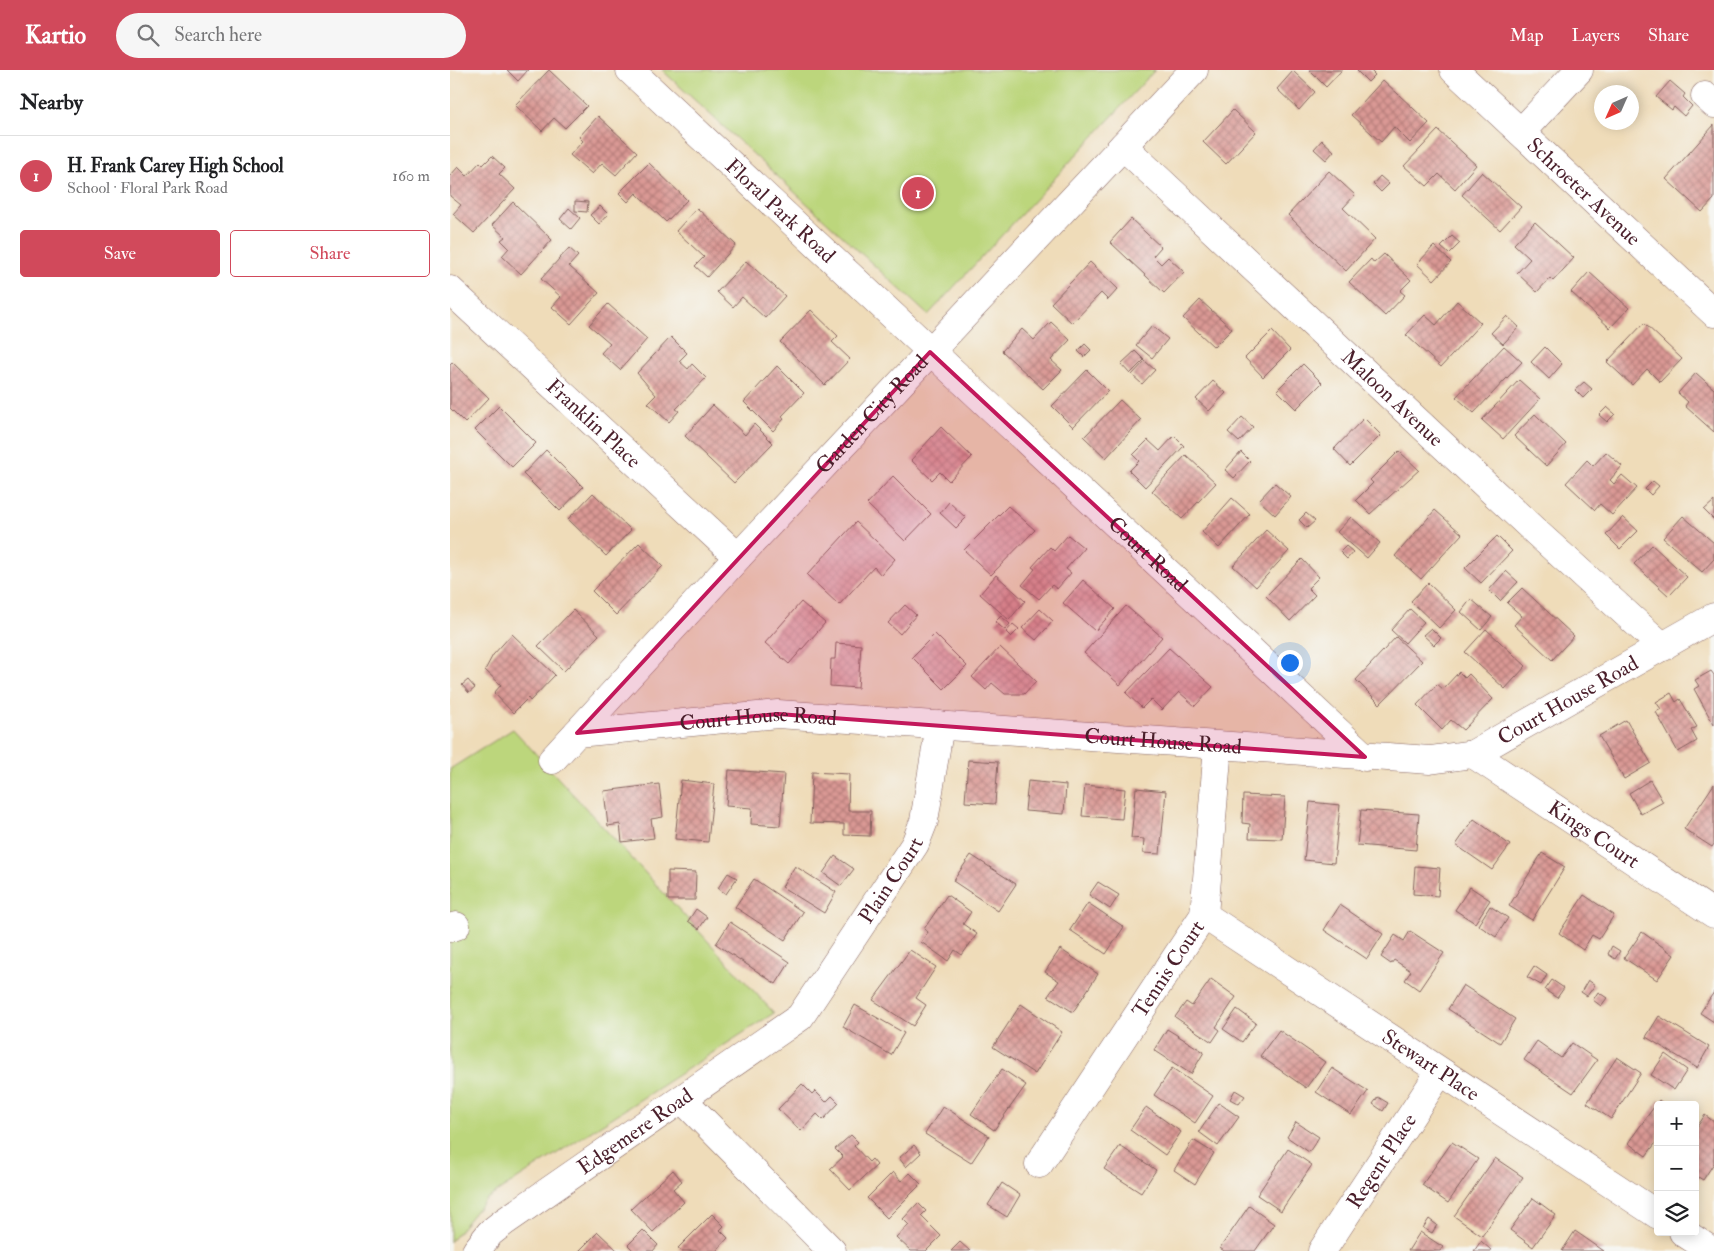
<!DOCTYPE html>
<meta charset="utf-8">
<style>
body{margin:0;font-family:"IM FELL Double Pica",serif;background:#f6f6f6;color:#202124}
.controls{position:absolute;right:15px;bottom:15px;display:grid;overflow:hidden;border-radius:5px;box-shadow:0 2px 12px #0003}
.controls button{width:45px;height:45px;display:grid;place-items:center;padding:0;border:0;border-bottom:1px solid #e0e0e0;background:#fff;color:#202124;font:25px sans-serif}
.compass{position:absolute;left:1144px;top:15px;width:45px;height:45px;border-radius:50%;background:#fff;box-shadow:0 2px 12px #0003;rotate:225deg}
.you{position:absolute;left:839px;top:592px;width:18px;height:18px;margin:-12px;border:4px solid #fff;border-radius:50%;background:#1a73e8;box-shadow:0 0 0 8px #1a73e833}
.badge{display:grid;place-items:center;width:32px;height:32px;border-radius:50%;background:#d1495b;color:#fff;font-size:16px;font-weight:700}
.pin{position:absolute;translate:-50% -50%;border:2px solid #fff;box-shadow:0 1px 5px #0006}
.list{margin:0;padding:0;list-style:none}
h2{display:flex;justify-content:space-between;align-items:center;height:65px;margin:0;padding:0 20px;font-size:21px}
h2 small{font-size:16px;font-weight:400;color:#757577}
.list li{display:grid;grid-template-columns:32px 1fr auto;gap:15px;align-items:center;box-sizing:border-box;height:80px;padding:0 20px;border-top:1px solid #e0e0e0}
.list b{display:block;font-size:19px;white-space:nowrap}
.list p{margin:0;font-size:16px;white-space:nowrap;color:#757577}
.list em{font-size:16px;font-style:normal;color:#757577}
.actions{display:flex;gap:10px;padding:15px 20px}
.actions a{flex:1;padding:11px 0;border:1px solid #d1495b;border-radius:5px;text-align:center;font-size:18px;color:#d1495b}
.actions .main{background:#d1495b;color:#fff}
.icon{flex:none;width:28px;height:28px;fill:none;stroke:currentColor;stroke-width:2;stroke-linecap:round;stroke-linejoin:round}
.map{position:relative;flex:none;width:1264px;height:1181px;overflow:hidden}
header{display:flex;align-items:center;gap:30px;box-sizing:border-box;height:70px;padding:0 25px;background:#d1495b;color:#fff}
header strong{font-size:24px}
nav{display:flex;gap:28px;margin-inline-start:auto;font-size:18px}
.search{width:350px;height:45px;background:#f6f6f6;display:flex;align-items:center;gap:12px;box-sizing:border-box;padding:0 18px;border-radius:28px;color:#757577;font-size:19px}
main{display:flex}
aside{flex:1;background:#fff}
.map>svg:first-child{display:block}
.grass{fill:#bcd67c;stroke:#837a54}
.building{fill:url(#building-cross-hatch)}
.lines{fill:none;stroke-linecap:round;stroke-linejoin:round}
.minor-casing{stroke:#84615d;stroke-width:29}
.minor{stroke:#fff;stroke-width:28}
.marked{fill:#c2185b;fill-opacity:0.2;stroke:#c2185b;stroke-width:4;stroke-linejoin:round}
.labels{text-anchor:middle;stroke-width:4;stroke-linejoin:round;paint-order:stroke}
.street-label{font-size:21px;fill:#4a1f2b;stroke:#f6f6f2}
</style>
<header>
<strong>Kartio</strong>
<div class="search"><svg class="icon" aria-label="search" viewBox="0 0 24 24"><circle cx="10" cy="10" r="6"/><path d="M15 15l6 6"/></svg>Search here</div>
<nav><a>Map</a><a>Layers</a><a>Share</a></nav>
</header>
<main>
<aside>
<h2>Nearby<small></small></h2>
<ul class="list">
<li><span class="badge">1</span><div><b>H. Frank Carey High School</b><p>School · Floral Park Road</p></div><em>160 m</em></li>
</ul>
<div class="actions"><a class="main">Save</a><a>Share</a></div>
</aside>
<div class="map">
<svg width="1264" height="1181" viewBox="0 0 1264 1181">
<defs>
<pattern id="building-cross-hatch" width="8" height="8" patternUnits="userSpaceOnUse" patternTransform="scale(1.25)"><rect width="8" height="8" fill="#da9994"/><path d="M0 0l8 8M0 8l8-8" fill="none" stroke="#b37c79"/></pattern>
</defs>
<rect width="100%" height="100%" fill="#f6f6f2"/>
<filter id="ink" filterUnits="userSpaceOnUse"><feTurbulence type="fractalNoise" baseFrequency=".02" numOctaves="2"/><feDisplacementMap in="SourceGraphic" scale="10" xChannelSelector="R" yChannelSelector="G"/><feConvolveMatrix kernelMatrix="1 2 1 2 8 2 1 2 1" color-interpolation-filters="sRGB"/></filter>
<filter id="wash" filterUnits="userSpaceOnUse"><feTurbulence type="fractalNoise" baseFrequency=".0096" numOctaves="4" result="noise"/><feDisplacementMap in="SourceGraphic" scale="20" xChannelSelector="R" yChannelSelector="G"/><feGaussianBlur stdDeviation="1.12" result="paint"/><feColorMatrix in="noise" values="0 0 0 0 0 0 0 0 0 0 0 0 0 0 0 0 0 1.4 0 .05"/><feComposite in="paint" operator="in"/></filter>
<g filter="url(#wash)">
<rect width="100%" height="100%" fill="#efdcb9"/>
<g class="grass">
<polygon points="212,0 705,0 478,245"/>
<polygon points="63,659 324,943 35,1130 0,1172 0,699"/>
</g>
<g id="blocks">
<g class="building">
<polygon points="57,0 78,0 68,11"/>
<polygon points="99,0 137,36 115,58 104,48 92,61 65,35"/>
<polygon points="859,0 892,0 876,17"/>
<polygon points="909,0 920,0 925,5 918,12 907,1"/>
<polygon points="843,1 865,22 849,40 827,19"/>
<polygon points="933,10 979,53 960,73 944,57 931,72 901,45"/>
<polygon points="1220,11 1235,24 1233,27 1242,36 1234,46 1224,37 1222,40 1206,27"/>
<polygon points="783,40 806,62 776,94 753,72"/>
<polygon points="148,46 187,82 166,105 152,93 142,104 120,85 133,71 129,67"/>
<polygon points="1264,55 1264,129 1252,142 1216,109"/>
<polygon points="988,60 1026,95 1005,119 989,104 977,116 954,96"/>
<polygon points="872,70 884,81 876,90 864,79"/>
<polygon points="42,86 55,98 49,104 65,119 24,163 3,144 11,135 0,126 0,106 8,97 17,106 30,92 33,95"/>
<polygon points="199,93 237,130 216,152 186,123 178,132 169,123"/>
<polygon points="879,101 905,125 893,138 925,169 896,201 838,145"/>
<polygon points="1032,102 1071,137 1050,160 1012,125"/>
<polygon points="930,106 939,114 931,122 923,114"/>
<polygon points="125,131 138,132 137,142 125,141"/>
<polygon points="63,132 102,170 71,204 52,186 59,178 51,170 55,167 42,155"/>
<polygon points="150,136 158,144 149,154 140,145"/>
<polygon points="119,138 130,148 121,159 110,149"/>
<polygon points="247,138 286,175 257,207 245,196 254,187 226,161"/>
<polygon points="681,149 711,177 703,186 711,194 718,187 734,202 714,223 660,172"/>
<polygon points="1085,152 1124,188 1103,211 1100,208 1087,222 1067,203 1080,189 1064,174"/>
<polygon points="1002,166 1010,173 999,184 991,177"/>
<polygon points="984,176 1001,192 984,210 967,194"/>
<polygon points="119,178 128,186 119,196 149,223 121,254 102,237 111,227 91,209"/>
<polygon points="934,184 961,210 950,221 955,225 935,246 899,212 921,189 924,193"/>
<polygon points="296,191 335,226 315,248 292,227 283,237 267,222"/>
<polygon points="640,192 668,219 658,230 651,223 622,253 601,233"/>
<polygon points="1139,202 1179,238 1160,258 1121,222"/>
<polygon points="750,230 782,259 764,277 733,248"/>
<polygon points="1007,231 1031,253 991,297 956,265 975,245 986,255"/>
<polygon points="158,234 197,269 170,300 151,283 160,273 139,255"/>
<polygon points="361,240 388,266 382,272 400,289 375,315 330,272"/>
<polygon points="1057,246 1069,257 1053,274 1041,263"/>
<polygon points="601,252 620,270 601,290 612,300 593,319 552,281 572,259 584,270"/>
<polygon points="1194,253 1232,289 1210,312 1197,299 1182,315 1157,292"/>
<polygon points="702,256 718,269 702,288 686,275"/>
<polygon points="822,261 840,280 813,307 795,288"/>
<polygon points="221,267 237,283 229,291 238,299 242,294 256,308 226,339 229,341 219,352 198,333 206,325 187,303"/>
<polygon points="635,274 641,280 634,287 628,281"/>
<polygon points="1054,276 1072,292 1024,343 1006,327"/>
<polygon points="1095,277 1112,294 1099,309 1081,292"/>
<polygon points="685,281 694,290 680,304 671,294"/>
<polygon points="695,291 705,300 692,314 682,305"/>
<polygon points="2,292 39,328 15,353 0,338 0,294"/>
<polygon points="853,294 872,313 846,339 827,320"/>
<polygon points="327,296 354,323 332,346 334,349 323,361 294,332"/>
<polygon points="637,300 658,321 623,357 602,336"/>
<polygon points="1246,303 1264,319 1264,362 1235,336 1238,332 1228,323"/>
<polygon points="1069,310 1090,329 1053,369 1032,350"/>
<polygon points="763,311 776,323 759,341 746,329"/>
<polygon points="1134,312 1142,319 1133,328 1125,320"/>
<polygon points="670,330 691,350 656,388 634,367"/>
<polygon points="263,335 295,365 304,354 323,373 284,413 235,366"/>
<polygon points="49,336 86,373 62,397 25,360"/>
<polygon points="1157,337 1165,344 1157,352 1149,345"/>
<polygon points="1085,344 1116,374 1096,396 1064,366"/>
<polygon points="792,347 803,357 789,372 778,362"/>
<polygon points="914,348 931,365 900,396 884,379"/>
<polygon points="491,357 522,387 499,411 490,402 482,410 461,390"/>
<polygon points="724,366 734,376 695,417 679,401 689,391 683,385 698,370 710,381"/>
<polygon points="96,380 133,417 110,441 73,404"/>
<polygon points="949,381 969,400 920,444 906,430 923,413 920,410"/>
<polygon points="791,382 800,391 784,408 775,400"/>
<polygon points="1156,382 1172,396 1160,410 1164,414 1172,405 1187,418 1162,445 1150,434 1145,440 1116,413 1137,390 1143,396"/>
<polygon points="736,385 766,413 732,449 702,421"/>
<polygon points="443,406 481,444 455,471 417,434"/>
<polygon points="1203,411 1209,416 1201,425 1195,419"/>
<polygon points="825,413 841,427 825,445 809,430"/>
<polygon points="143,423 181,460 156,486 118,449"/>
<polygon points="782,428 800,444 769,478 752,462"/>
<polygon points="1264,431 1264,450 1254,440"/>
<polygon points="499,432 516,448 506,458 490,443"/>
<polygon points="558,436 585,460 541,505 514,480"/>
<polygon points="985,440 1012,464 971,509 945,486"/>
<polygon points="856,443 865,451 857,458 849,450"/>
<polygon points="1233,446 1264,473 1264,489 1252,502 1213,468"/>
<polygon points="901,447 930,473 917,488 887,462"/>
<polygon points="1173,447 1188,461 1170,479 1156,465"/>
<polygon points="406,452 445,489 431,505 424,497 389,535 357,505"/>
<polygon points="816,460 839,481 806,517 783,496"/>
<polygon points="618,465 634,478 616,499 621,503 607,519 602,515 589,529 572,515 585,499 582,497 600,477 604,481"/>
<polygon points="1047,466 1062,481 1031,513 1015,498"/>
<polygon points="189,473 213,496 166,545 142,521"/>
<polygon points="1202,475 1237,507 1219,526 1184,494"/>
<polygon points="896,476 903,482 897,489 890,482"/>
<polygon points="852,489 869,507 858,518 865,525 840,551 816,526"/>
<polygon points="1056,501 1068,512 1050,531 1039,520"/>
<polygon points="546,505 575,531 559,550 530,524"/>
<polygon points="633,510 665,539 645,561 613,533"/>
<polygon points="978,513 1006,540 989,558 961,531"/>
<polygon points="1072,518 1124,566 1102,590 1064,555 1072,546 1057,533"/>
<polygon points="1021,529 1042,547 1031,560 1011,542"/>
<polygon points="351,532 375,553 339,594 315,573"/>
<polygon points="455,535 466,545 450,564 438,553"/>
<polygon points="676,536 712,567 670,615 634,583"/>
<polygon points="590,539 603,551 586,570 572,558"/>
<polygon points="960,539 974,552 955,573 941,560"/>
<polygon points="123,540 149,565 114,601 88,576"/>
<polygon points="551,546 560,554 555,560 545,552"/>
<polygon points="563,554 569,559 561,567 556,562"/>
<polygon points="981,558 991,568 984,575 973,565"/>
<polygon points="1036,559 1076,596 1055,619 1015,582"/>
<polygon points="62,564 105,605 80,631 78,628 63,643 44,623 51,615 35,600 43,585"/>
<polygon points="485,564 517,596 494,619 462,587"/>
<polygon points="946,567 972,591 930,634 906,610"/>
<polygon points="386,573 411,575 408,618 380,616 381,589 385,589"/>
<polygon points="550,577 586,611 574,624 555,624 542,613 536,620 522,607"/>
<polygon points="719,578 763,617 745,636 729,622 712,640 701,629 692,638 676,623"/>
<polygon points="1261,601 1264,605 1264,655 1244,619 1249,616 1245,610"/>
<polygon points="1009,602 1015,608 1019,604 1043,629 1013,660 1001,650 992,660 967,635 987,614 993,619"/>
<polygon points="18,610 25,618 19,623 12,615"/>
<polygon points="1221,623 1226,632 1230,629 1247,657 1241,660 1247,671 1228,682 1206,642 1211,639 1206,632"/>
<polygon points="1176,650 1201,693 1174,709 1149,666"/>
<polygon points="518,690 548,692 545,734 515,732"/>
<polygon points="279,700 334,704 330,756 301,754 302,738 276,736"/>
<polygon points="362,702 399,704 398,741 421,741 420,766 394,765 394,754 360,753"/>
<polygon points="231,710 264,714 258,772 225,769"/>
<polygon points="1200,710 1213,732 1191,744 1179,723"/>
<polygon points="578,711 616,715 614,744 575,741"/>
<polygon points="209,714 213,747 201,749 204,768 172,772 170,754 158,756 154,721"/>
<polygon points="1264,714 1264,774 1262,777 1234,759"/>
<polygon points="635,715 675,719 672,749 632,746"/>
<polygon points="686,718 716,721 710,784 693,783 694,769 681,768"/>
<polygon points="793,725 835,727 832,769 799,768 800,754 792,753"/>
<polygon points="860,732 890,735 884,793 854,790"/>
<polygon points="911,740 969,744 966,780 907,775"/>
<polygon points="1024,749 1060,775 1042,800 1006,775"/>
<polygon points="1092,783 1115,797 1082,850 1059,836"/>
<polygon points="521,785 566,814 548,841 503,811"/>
<polygon points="385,786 404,799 391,816 373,803"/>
<polygon points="345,796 386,822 374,843 332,817"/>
<polygon points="965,796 990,798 988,826 963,824"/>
<polygon points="218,801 246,802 245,830 218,830"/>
<polygon points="278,803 287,808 276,824 268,818"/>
<polygon points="304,809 353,842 335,870 285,837"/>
<polygon points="648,812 669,825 660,839 639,825"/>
<polygon points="1020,817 1040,830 1025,853 1005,840"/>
<polygon points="497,825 521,842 513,854 527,864 512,885 505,880 498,891 471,872 478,862 474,859"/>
<polygon points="1134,825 1164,845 1149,869 1142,865 1133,880 1109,863"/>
<polygon points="638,833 674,857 656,884 620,860"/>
<polygon points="890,835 933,864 917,889 874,860"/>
<polygon points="1040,836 1058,848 1046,867 1028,855"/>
<polygon points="246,839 257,847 249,859 238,851"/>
<polygon points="280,852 340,892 326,914 266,874"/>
<polygon points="960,861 994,883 969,920 955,910 961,901 944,890 941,894 931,887 945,865 954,871"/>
<polygon points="1192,862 1224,885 1207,910 1174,888"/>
<polygon points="1162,876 1170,881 1165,889 1158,884"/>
<polygon points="610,879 648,904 623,942 598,926 609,911 595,902"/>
<polygon points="460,880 486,897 466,928 476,935 463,956 423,930"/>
<polygon points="1084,896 1097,905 1091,915 1077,907"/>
<polygon points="761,909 786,927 766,957 770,960 762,972 725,947 736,932 742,936"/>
<polygon points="1102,910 1114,918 1107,928 1095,920"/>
<polygon points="1138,910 1145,915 1137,926 1131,922"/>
<polygon points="1013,915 1065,949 1050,973 998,939"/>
<polygon points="1148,922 1157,928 1151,936 1143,930"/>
<polygon points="1264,922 1264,952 1250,943"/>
<polygon points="571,934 612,962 585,1004 543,977"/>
<polygon points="405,935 454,963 441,985 393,957"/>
<polygon points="787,939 806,953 792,972 773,959"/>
<polygon points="1209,946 1259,977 1247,998 1196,967"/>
<polygon points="717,959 754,982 741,1004 704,980"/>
<polygon points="829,960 875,992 856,1018 810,986"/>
<polygon points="1087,971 1111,988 1122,973 1147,990 1123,1023 1074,990"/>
<polygon points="1215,984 1237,1000 1224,1020 1201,1005"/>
<polygon points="1167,987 1191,1003 1161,1049 1137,1033"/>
<polygon points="722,998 763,1026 745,1053 704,1025"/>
<polygon points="882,998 918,1021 901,1045 866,1022"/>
<polygon points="552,999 576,1015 544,1060 521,1044"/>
<polygon points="352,1014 362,1024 365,1021 376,1032 382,1026 389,1033 373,1050 367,1044 351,1061 328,1039"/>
<polygon points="785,1020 795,1026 789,1034 780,1029"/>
<polygon points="928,1027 938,1033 933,1041 923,1034"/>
<polygon points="1209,1030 1215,1035 1208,1035 1208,1070 1196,1086 1178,1073"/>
<polygon points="769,1033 789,1047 768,1076 749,1062"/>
<polygon points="493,1036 539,1066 521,1093 475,1064"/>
<polygon points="696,1037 731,1062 715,1085 680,1060"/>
<polygon points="1255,1045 1264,1052 1264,1093 1253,1110 1245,1105 1245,1060"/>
<polygon points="846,1052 869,1067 859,1082 837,1067"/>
<polygon points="401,1065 408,1072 404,1076 419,1092 422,1089 427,1095 400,1120 380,1099 393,1087 385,1079"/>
<polygon points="743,1070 764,1083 745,1114 724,1100"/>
<polygon points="1002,1072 1028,1089 998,1133 972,1115"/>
<polygon points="464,1075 471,1083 456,1097 449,1088"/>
<polygon points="670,1076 706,1100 691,1123 654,1099"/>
<polygon points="838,1079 862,1095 831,1141 807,1125"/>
<polygon points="1045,1088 1073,1107 1032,1166 1004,1146"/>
<polygon points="223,1100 232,1111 223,1119 234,1132 203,1162 181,1139"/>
<polygon points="443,1102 451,1111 460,1103 471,1114 437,1148 417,1128"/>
<polygon points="552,1113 570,1125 557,1147 538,1135"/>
<polygon points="1083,1128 1106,1145 1083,1177 1060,1160"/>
<polygon points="468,1133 476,1141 471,1146 491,1166 476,1181 461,1181 446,1167 459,1155 453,1149"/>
<polygon points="799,1136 824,1154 805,1181 774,1181 770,1178"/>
<polygon points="262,1144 274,1156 270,1160 278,1168 266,1181 232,1181 228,1178"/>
<polygon points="979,1149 987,1155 982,1163 973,1158"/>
<polygon points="193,1160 208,1175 203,1181 184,1181 178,1175"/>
<polygon points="1125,1161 1154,1181 1112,1181"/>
<polygon points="148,1162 168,1181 129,1181"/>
<polygon points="970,1162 993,1177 990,1181 958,1181"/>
<polygon points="1031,1171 1041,1180 1041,1181 1024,1181"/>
<polygon points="510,1172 520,1181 501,1181"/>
</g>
</g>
</g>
<g filter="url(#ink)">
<use href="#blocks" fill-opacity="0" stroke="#84615d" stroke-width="1"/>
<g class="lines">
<g class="minor-casing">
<g id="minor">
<path id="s1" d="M180,0L915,687"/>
<path id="s2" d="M1004,0L1264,243"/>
<polyline points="1255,26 1264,34"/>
<polyline points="1071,62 1129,0"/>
<path id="s3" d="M673,76L1087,463L1213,577"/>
<path id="s4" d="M0,220L288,487"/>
<path id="s5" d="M127,663L328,644L980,690L1023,684L1264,547"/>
<path id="s6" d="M1023,684L1264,844"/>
<path id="s7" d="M102,690L288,487L744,0"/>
<path id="s8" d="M754,845L1208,1145"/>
<polyline points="0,858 6,856"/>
<polyline points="233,1030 382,1181"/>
<path id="s9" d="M589,1094L754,845L768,676"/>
<polyline points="1233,1162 1262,1181"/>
<path id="s10" d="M26,1181L40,1163L54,1152L350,947L465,774L474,751L490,655"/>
<path id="s11" d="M872,1181L990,1002"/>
</g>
</g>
<use href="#minor" class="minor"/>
</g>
</g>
<path class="marked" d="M480,282L915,687L328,644L127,663Z"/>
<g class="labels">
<g class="street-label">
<text dy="7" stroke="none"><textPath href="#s2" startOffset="178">Schroeter Avenue</textPath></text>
<text dy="7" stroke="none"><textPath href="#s1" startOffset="206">Floral Park Road</textPath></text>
<text dy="7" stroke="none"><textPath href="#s3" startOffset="369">Maloon Avenue</textPath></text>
<text dy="7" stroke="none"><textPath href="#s7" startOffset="471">Garden City Road</textPath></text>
<text dy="7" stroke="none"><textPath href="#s4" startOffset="196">Franklin Place</textPath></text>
<text dy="7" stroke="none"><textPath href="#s1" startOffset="709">Court Road</textPath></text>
<text dy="7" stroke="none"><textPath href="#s5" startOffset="1008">Court House Road</textPath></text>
<text dy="7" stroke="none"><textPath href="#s5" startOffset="182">Court House Road</textPath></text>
<text dy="7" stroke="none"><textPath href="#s5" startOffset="588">Court House Road</textPath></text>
<text dy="7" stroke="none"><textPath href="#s6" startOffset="145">Kings Court</textPath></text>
<text dy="7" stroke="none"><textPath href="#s10" startOffset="565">Plain Court</textPath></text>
<text dy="7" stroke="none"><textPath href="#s9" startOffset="234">Tennis Court</textPath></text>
<text dy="7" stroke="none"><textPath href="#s8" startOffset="272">Stewart Place</textPath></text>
<text dy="7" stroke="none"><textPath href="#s10" startOffset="200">Edgemere Road</textPath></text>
<text dy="7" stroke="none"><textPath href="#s11" startOffset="108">Regent Place</textPath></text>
</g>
</g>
</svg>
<div class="controls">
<button>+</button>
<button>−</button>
<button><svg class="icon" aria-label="layers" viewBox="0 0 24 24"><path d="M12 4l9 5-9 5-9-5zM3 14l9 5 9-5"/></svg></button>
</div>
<svg class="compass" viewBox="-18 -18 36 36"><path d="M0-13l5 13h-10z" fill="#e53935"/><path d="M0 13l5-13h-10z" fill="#757577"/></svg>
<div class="you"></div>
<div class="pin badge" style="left:468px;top:123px">1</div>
</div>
</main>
